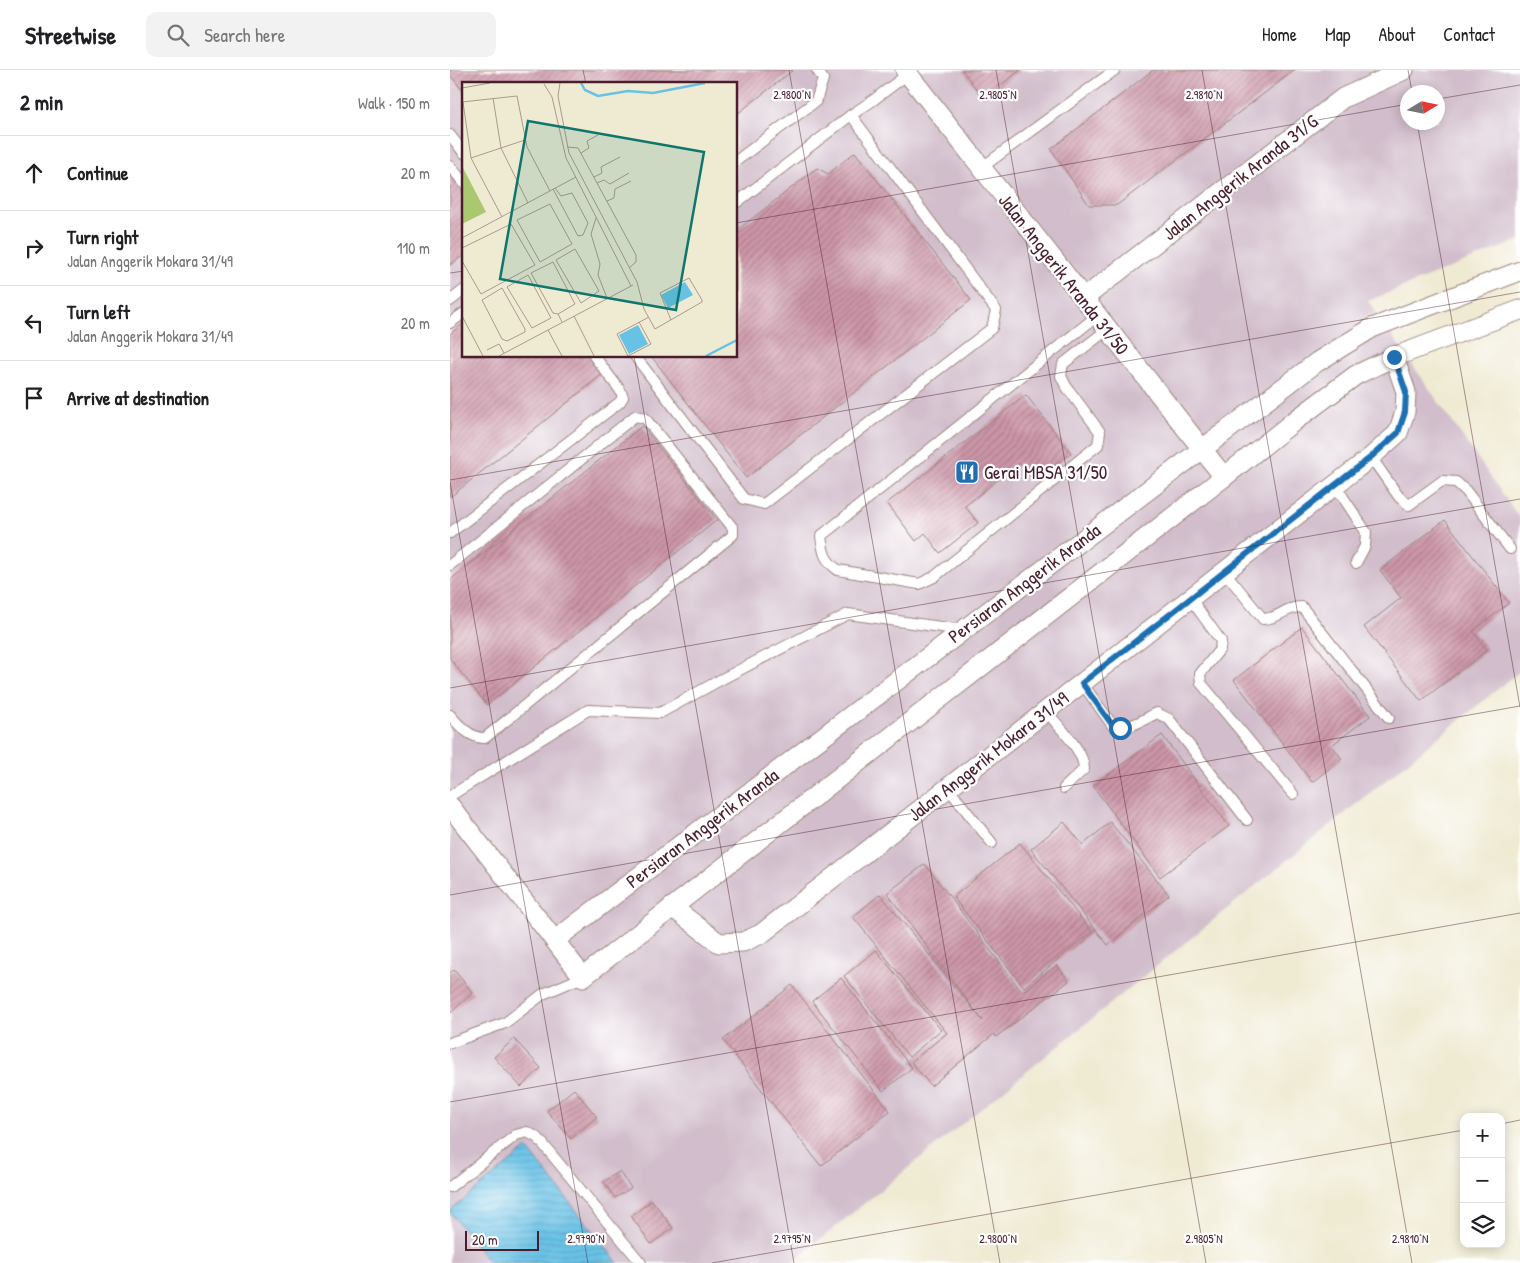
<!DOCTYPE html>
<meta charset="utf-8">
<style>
body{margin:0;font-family:"Patrick Hand",sans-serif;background:#f2f2f2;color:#202124}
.controls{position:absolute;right:15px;bottom:15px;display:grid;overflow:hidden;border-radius:10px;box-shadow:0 2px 12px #0003}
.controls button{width:45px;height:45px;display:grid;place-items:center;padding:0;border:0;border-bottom:1px solid #e0e0e0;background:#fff;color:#202124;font:25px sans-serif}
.compass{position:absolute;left:950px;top:15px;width:45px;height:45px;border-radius:50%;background:#fff;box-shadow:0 2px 12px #0003;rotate:80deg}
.scale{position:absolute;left:15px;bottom:12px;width:74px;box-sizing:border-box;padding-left:5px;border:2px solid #4a1f2b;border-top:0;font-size:14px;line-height:18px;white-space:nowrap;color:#4a1f2b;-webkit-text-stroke:4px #fff;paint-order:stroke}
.stop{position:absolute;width:15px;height:15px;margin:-11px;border:4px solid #1f6fb2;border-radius:50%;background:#fff}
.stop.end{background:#1f6fb2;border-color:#fff;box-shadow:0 1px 5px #0008}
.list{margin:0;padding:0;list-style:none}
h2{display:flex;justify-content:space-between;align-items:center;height:65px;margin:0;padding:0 20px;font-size:21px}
h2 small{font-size:16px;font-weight:400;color:#757577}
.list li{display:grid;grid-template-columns:32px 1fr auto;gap:15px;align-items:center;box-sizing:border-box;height:75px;padding:0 20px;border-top:1px solid #e0e0e0}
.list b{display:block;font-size:19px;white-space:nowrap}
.list p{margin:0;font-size:16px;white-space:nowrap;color:#757577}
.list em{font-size:16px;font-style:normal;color:#757577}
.icon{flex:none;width:28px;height:28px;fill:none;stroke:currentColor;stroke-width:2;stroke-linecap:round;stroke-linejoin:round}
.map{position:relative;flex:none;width:1070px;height:1193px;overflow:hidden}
header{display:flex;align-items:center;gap:30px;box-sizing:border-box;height:70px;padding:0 25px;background:#fff;border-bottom:1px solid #e0e0e0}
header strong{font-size:24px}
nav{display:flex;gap:28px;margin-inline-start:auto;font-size:18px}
.search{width:350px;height:45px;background:#f2f2f2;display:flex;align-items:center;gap:12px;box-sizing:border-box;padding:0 18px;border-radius:10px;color:#757577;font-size:19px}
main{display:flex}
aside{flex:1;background:#fff}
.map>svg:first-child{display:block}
.industrial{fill:#d1bdcb;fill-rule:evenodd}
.water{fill:url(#water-rules);stroke:#597088}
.building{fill:url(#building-hatch)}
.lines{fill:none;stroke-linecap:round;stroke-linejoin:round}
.lane-casing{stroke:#9c847e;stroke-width:12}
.street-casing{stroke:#9c847e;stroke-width:21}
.lane{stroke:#fff;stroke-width:10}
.street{stroke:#fff;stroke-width:19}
.route{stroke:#1f6fb2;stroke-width:6}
.ticks{fill:none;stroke:#4a1f2b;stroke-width:1;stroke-opacity:0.45}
.labels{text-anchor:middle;stroke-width:4.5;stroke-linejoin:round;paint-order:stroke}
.street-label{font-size:19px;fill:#4a1f2b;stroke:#fff}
.poi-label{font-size:19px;fill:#4a1f2b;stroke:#fff;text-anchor:start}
.inset-river{fill:none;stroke:#68c2e6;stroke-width:2.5}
.inset-road{fill:none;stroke:#ad998f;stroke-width:1}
.view{fill:#0f766e;fill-opacity:0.15;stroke:#0f766e;stroke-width:2.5}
.inset-edge{fill:none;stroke:#4a1f2b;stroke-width:2.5}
.ticks-label{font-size:12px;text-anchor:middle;fill:#4a1f2b;stroke:#fff;stroke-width:4.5;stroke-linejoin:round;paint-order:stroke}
</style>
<header>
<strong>Streetwise</strong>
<div class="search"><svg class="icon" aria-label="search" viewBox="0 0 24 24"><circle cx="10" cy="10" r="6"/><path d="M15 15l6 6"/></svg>Search here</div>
<nav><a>Home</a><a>Map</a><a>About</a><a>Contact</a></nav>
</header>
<main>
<aside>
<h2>2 min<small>Walk · 150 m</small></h2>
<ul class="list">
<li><svg class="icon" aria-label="ahead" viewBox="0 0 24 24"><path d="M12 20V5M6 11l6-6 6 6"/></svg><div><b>Continue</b></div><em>20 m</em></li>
<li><svg class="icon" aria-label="right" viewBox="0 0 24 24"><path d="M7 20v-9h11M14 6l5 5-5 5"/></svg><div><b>Turn right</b><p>Jalan Anggerik Mokara 31/49</p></div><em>110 m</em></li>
<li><svg class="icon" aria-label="left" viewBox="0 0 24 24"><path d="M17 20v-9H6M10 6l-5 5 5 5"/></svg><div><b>Turn left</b><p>Jalan Anggerik Mokara 31/49</p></div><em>20 m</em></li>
<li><svg class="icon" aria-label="arrive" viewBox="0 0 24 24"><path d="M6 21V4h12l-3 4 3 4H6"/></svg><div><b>Arrive at destination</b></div></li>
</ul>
</aside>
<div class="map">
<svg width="1070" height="1193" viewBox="0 0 1070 1193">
<defs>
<pattern id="water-rules" width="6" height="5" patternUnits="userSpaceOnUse" patternTransform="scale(1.25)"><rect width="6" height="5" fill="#68c2e6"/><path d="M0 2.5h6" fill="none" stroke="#5ca6c5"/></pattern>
<pattern id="building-hatch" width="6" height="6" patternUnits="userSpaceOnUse" patternTransform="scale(1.25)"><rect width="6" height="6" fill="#cc96a8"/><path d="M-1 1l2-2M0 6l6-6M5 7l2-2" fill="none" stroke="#a87a89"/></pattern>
</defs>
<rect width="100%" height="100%" fill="#fff"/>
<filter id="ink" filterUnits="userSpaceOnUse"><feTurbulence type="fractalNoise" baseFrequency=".02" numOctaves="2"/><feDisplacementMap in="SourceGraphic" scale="10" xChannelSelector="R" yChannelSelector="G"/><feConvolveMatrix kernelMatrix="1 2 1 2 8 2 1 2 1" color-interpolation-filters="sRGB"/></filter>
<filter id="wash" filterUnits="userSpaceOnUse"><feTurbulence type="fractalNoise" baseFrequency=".0096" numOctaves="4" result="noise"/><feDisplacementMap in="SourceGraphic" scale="20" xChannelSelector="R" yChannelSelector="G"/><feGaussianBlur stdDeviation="1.12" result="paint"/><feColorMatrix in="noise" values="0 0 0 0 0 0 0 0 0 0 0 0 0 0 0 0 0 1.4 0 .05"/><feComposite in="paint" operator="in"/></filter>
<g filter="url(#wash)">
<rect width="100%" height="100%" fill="#efead2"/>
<path class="industrial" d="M0,0H1070V170L918,231L1070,449V601L341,1193H0ZM14,14H286V286H14ZM958,22H988V52H958Z"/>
<polygon class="water" points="77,1078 168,1193 40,1193 0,1142 0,1141"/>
<g id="blocks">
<g class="building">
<polygon points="0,0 343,0 286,45 286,14 14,14 14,22 0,5"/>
<polygon points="512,0 571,0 533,28"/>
<polygon points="703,0 845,0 667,135 639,135 601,79"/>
<polygon points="405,82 521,230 296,408 201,286 286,286 286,161 367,98 378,104"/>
<polygon points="0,105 14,123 14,185 0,195"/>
<polygon points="14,253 14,286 141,286 154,303 0,427 0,264"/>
<polygon points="576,325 621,383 584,412 569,393 515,436 528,453 490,483 475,463 466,471 437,433"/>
<polygon points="192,356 267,450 37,635 0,589 0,510"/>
<polygon points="995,450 1059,533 1023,561 1037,580 971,631 914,557 951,528 930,500"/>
<polygon points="852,557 920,646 882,675 892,689 862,712 784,610"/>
<polygon points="712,665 779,756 710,807 643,716"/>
<polygon points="614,752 633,775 660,752 719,825 658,875 581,779"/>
<polygon points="570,773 642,862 574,917 503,827"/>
<polygon points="475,794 572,922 607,895 619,911 546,967 544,964 481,1016 461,992 497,963 403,847 430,824 533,951 437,823"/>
<polygon points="426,880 491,960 459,987 394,906"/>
<polygon points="4,900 23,923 0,943 0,903"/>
<polygon points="391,908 462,998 433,1021 362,931"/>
<polygon points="342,915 440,1041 371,1096 273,970"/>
<polygon points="64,969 91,998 71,1017 44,987"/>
<polygon points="124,1019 147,1047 121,1069 97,1041"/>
<polygon points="170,1101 181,1118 165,1128 154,1112"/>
<polygon points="202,1130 223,1158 201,1174 181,1146"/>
</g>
</g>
</g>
<g filter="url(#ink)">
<use href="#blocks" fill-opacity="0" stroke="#9c847e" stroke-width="1"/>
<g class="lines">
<g class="lane-casing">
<g id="lane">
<polyline points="401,45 422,31 458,4"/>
<polyline points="0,65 14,83"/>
<polyline points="286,91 366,31 373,9 367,0"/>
<polyline points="0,96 14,113"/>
<polyline points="531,98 665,0"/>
<polyline points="0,231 14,220"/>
<path d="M647,246L371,466C373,482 374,490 388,500L469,514L484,507L648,375L650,362L616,316L611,306L613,294L658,259"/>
<polyline points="0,253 14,243"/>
<polyline points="185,286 294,429 314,434 542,258 546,240 401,45 286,133"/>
<polyline points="921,387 949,427 959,435 992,411 1006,412 1016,421 1060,479"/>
<polyline points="885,415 916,462 915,476 906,493"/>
<polyline points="0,463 170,332 173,327 170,320 144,286"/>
<path d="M0,495L185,346L195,348L283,458V465L35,668C22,669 8,655 0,645"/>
<path d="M774,501L813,549C829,549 834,537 852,537L939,648"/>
<polyline points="740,528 771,571 770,579 750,604 751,613 843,724"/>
<path d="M632,613L663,656C678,661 694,649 707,643L719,649L797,750"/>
<path d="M596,641C607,655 634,680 634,699L614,718"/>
<polyline points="498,718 542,773"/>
<polyline points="0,726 138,640 210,643 272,609 398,544 512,560"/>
<polyline points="0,973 55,953 93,924 133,907"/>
<polyline points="0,1117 66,1065 77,1062 88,1068 191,1193"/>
</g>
</g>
<g class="street-casing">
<g id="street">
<polyline points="455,0 774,407"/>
<polyline points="634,228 893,28 954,0"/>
<polyline points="0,736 133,907 774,407 843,352 906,305 944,287 1070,240"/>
<polyline points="222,837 269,873 293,872 311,864 921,387 948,363 955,342 956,322 944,287"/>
<polyline points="105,870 867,292 922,258 1070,201"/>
</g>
</g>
<use href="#lane" class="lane"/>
<use href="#street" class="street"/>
</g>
</g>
<g class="lines" filter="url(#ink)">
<polyline class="route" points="670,658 663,656 632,613 921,387 948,363 955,342 956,322 944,287"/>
</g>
<path class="ticks" d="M133,0L136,14M339,0L550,1193M546,0L756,1193M752,0L962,1193M958,0L962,22M988,29L1070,15M967,52L1070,637M286,153L958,34M0,203L14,201M184,286L344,1193M0,410L1070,222M0,412L138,1193M0,618L1070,429M0,825L1070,636M0,1032L1070,843M1051,1054L1070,1050M262,1193L1014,1060"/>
<defs>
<g id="restaurant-square" transform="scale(1.25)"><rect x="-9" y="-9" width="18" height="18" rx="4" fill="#1f6fb2" stroke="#fff"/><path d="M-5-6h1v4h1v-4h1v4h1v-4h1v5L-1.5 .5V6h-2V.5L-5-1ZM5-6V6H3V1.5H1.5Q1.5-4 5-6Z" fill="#fff"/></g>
</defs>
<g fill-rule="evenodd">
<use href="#restaurant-square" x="517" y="402"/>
</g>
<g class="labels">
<g class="street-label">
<text transform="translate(790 107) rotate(-38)" y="7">Jalan Anggerik Aranda 31/G</text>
<text transform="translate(614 204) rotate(52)" y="7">Jalan Anggerik Aranda 31/50</text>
<text transform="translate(574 513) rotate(-37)" y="7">Persiaran Anggerik Aranda</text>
<text transform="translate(538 686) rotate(-38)" y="7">Jalan Anggerik Mokara 31/49</text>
<text transform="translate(252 758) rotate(-37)" y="7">Persiaran Anggerik Aranda</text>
</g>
<g class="poi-label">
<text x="534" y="409">Gerai MBSA 31/50</text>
</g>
</g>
<g transform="translate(12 12)">
<rect width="275" height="275" fill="#efead2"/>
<path d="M0,84L24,130L0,142Z" fill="#aac86f"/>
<path d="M223,200L231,213L206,226L199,213ZM176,243L186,262L167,272L157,253Z" fill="#68c2e6"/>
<path class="inset-river" d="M119,1L123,8L136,14L166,9L191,11L243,1M244,274L275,258"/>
<path class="inset-road" d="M98,1L96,14L107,71L175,200L182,227L193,247L240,220V218L227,196L198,211L209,238M82,2L90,15L104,76L169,204M0,6L28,1M31,16L39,66L66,121M0,20L55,14L65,65L88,109M1,20L9,76L40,135M105,65L116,66L174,173V180L167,186M119,71L127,66L125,59L136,53M9,76L63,58M132,95L140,91L139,85L158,75M135,101L142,98L148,102L167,91M91,107L116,154L121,153L126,141L110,111L99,114L93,106M145,119L152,116L153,107L169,99M88,122L110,162L78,180L55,138ZM134,136L129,152L138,182L136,193L145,216M0,156L114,95M0,166L49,142L73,183L19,212L0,179M113,167L137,209L119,221L94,178ZM66,193L89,236L70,246L45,205ZM40,206L63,247V250L45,259L40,257L20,218ZM96,232L91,231L69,191L91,180L113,222L96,232L100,240M0,234L21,274M112,234L132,274M177,240L189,262L166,274L155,252L187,235M86,248L100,274M25,268L37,262L42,271M37,274L171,203"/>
<path class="view" d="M66,39L242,70L214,228L38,197Z"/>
<rect width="275" height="275" class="inset-edge"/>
</g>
<g class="ticks-label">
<text x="342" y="29">2.9800°N</text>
<text x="548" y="29">2.9805°N</text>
<text x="754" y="29">2.9810°N</text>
<text x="136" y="1173">2.9790°N</text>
<text x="342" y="1173">2.9795°N</text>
<text x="548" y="1173">2.9800°N</text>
<text x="754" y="1173">2.9805°N</text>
<text x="960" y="1173">2.9810°N</text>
</g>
</svg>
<div class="controls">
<button>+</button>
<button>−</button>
<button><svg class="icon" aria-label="layers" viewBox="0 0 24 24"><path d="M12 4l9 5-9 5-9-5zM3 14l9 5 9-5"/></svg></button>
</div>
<svg class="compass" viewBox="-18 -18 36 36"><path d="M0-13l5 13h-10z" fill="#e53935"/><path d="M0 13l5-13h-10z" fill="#757577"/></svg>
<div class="scale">20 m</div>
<div class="stop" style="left:670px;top:658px"></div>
<div class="stop end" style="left:944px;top:287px"></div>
</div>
</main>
